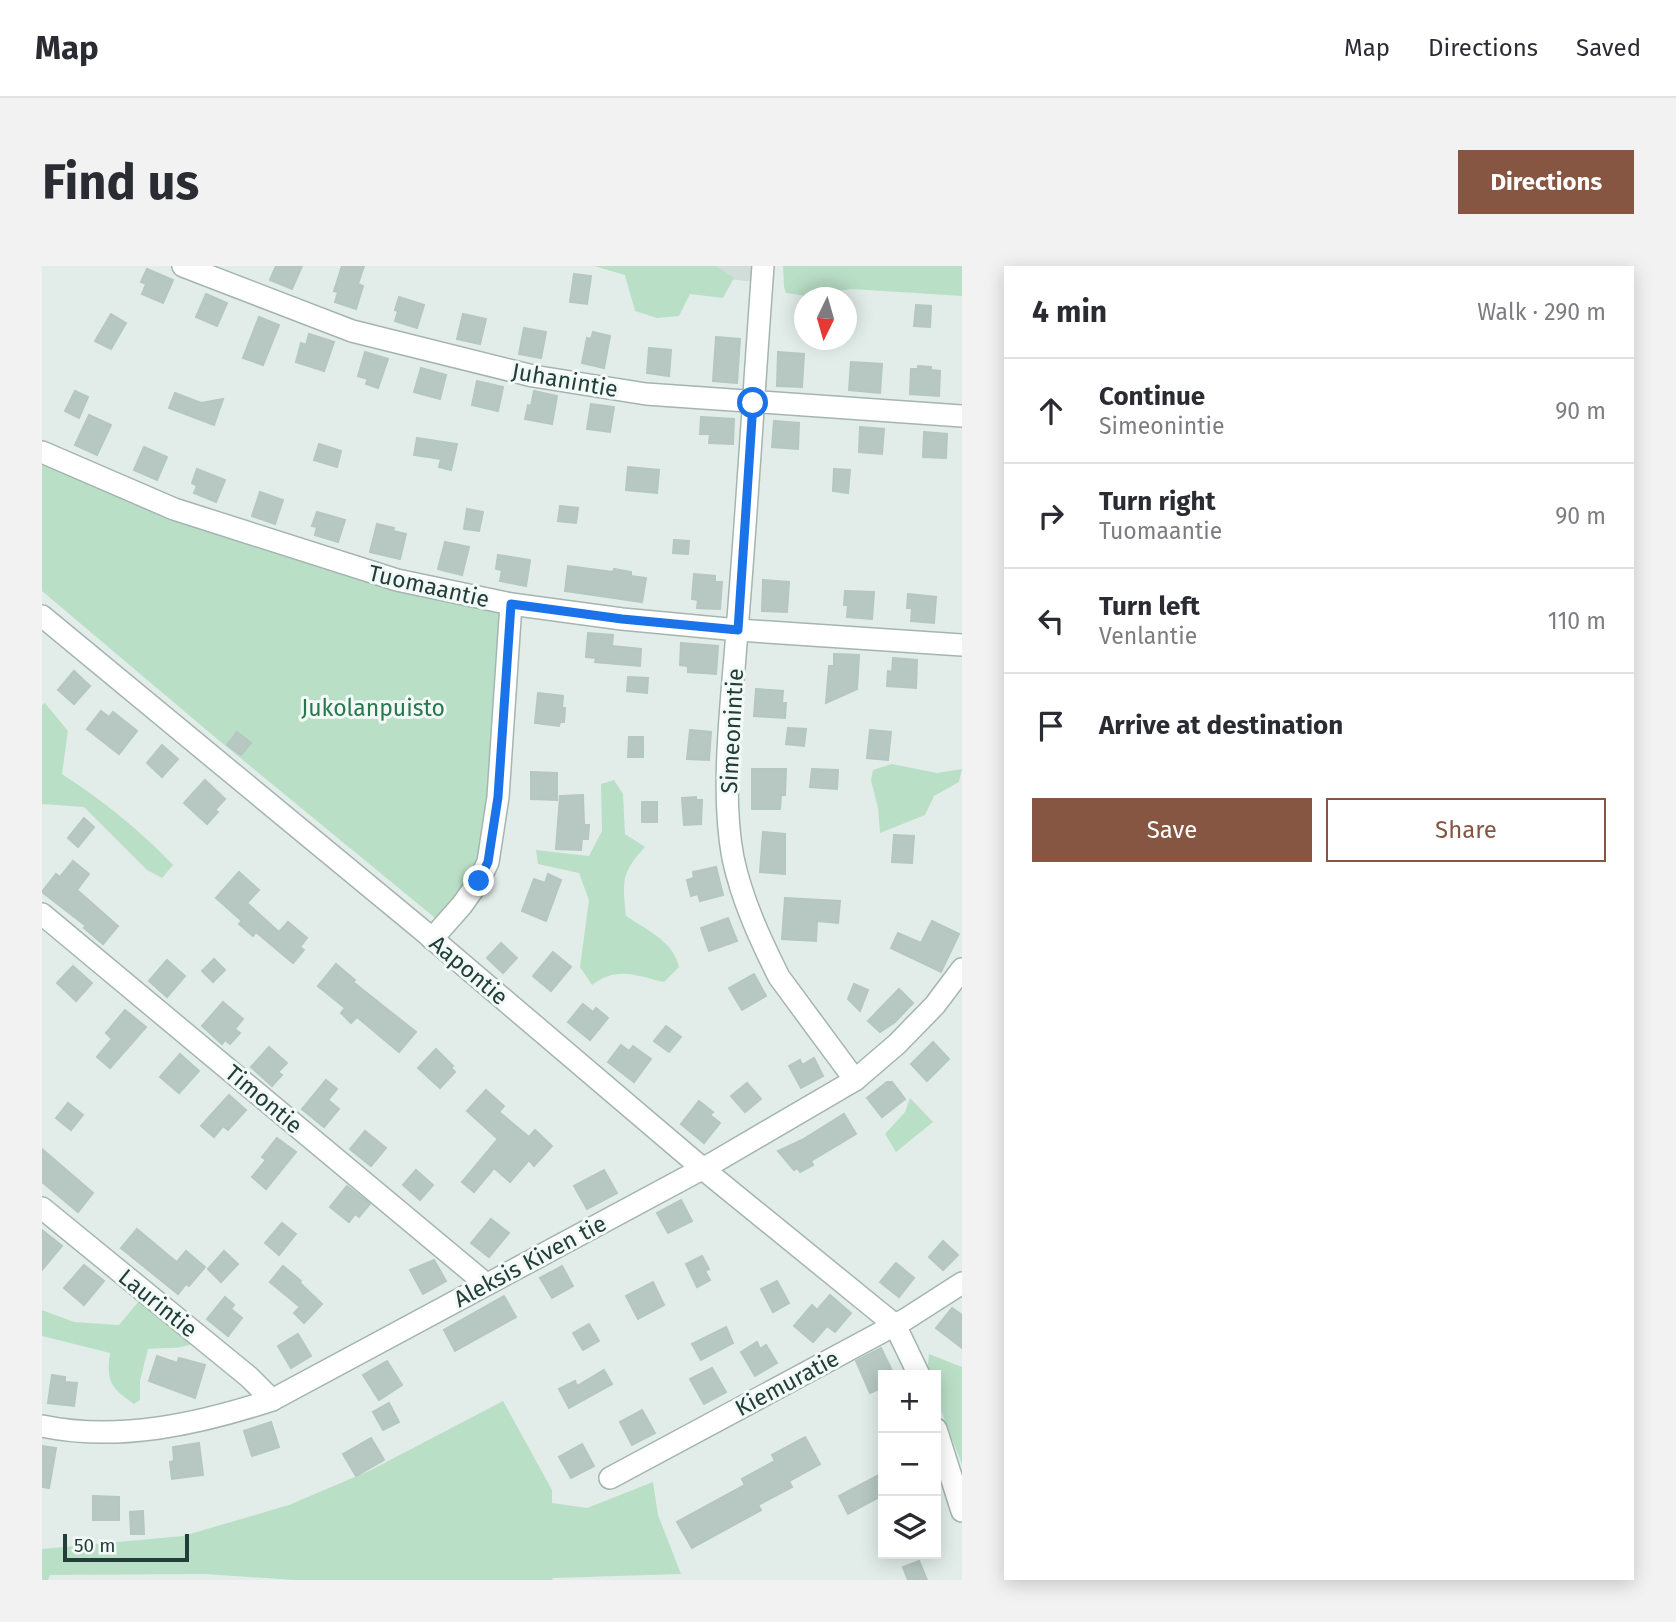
<!DOCTYPE html>
<meta charset="utf-8">
<style>
body{margin:0;font-family:"Fira Sans",sans-serif;background:#f2f2f3;color:#2b2b33}
.controls{position:absolute;right:21px;bottom:21px;display:grid;overflow:hidden;border-radius:0px;box-shadow:0 4px 18px #0003}
.controls button{width:63px;height:63px;display:grid;place-items:center;padding:0;border:0;border-bottom:2px solid #e1e1e2;background:#fff;color:#2b2b33;font:35px sans-serif}
.compass{position:absolute;left:752px;top:21px;width:63px;height:63px;border-radius:50%;background:#fff;box-shadow:0 4px 18px #0003;rotate:185deg}
.scale{position:absolute;left:21px;bottom:18px;width:126px;box-sizing:border-box;padding-left:7px;border:4px solid #213e39;border-top:0;font-size:19px;line-height:24px;white-space:nowrap;color:#213e39;-webkit-text-stroke:5px #f2f9f6;paint-order:stroke}
.stop{position:absolute;width:21px;height:21px;margin:-16px;border:5px solid #1a73e8;border-radius:50%;background:#fff}
.stop.end{background:#1a73e8;border-color:#fff;box-shadow:0 2px 7px #0008}
.list{margin:0;padding:0;list-style:none}
h2{display:flex;justify-content:space-between;align-items:center;height:91px;margin:0;padding:0 28px;font-size:30px}
h2 small{font-size:23px;font-weight:400;color:#7c7c81}
.list li{display:grid;grid-template-columns:46px 1fr auto;gap:21px;align-items:center;box-sizing:border-box;height:105px;padding:0 28px;border-top:2px solid #e1e1e2}
.list b{display:block;font-size:26px;white-space:nowrap}
.list p{margin:0;font-size:23px;white-space:nowrap;color:#7c7c81}
.list em{font-size:23px;font-style:normal;color:#7c7c81}
.actions{display:flex;gap:14px;padding:21px 28px}
.actions a{flex:1;padding:16px 0;border:2px solid #875642;border-radius:0px;text-align:center;font-size:24px;color:#875642}
.actions .main{background:#875642;color:#fff}
.icon{flex:none;width:38px;height:38px;fill:none;stroke:currentColor;stroke-width:2;stroke-linecap:round;stroke-linejoin:round}
.map{position:relative;flex:none;width:920px;height:1314px;overflow:hidden;border-radius:0px}
header{display:flex;align-items:center;gap:42px;box-sizing:border-box;height:98px;padding:0 35px;background:#fff;border-bottom:2px solid #e1e1e2}
header strong{font-size:33px}
nav{display:flex;gap:38px;margin-inline-start:auto;font-size:24px}
.intro{display:flex;align-items:center;justify-content:space-between;box-sizing:border-box;height:168px;padding:0 42px}
h1{margin:0;font-size:49px}
.button{padding:18px 32px;border-radius:0px;background:#875642;color:#fff;font-size:24px;font-weight:700}
main{display:flex;gap:42px;padding:0 42px}
aside{flex:1;background:#fff;border-radius:0px;box-shadow:0 4px 18px #0003}
.map>svg:first-child{display:block}
.built{fill:#d0ddd8}
.green{fill:#badfc7}
.building{fill:#b7c8c2;stroke:#b4c7c0;stroke-width:2}
.lines{fill:none;stroke-linecap:round;stroke-linejoin:round}
.minor-casing{stroke:#a4b5b1;stroke-width:24}
.minor{stroke:#fff;stroke-width:21}
.route{stroke:#1a73e8;stroke-width:9}
.labels{text-anchor:middle;stroke-width:6;stroke-linejoin:round;paint-order:stroke}
.street-label{font-size:23px;fill:#213e39;stroke:#f2f9f6}
.park-label{font-size:23px;fill:#29774e;stroke:#f2f9f6}
</style>
<header>
<strong>Map</strong>
<nav><a>Map</a><a>Directions</a><a>Saved</a></nav>
</header>
<div class="intro"><h1>Find us</h1><a class="button">Directions</a></div>
<main>
<div class="map">
<svg width="920" height="1314" viewBox="0 0 920 1314">
<rect width="100%" height="100%" fill="#e2ede9"/>
<polygon class="built" points="650,0 713,0 713,16 650,9"/>
<g class="green">
<polygon points="552,0 674,0 692,12 681,32 648,28 637,50 615,52 593,45 583,9"/>
<polygon points="741,0 920,0 920,30 809,23 764,30 744,27 742,21"/>
<polygon points="0,190 460,342 450,527 437,593 398,656 168,467 0,325"/>
<path d="M3,437L26,465L20,508C60,534 98,564 131,599L120,612L105,604L42,541L0,538V439Z"/>
<polygon points="850,498 895,507 920,503 917,516 892,530 883,549 838,567 836,542 829,514 831,504"/>
<path d="M572,514L581,528L583,568L603,581C578,608 581,616 584,650C605,664 631,675 637,701L622,716C593,709 575,700 550,719L538,701L547,634L537,607L496,598L494,584L547,590L560,565L559,518Z"/>
<polygon points="868,832 891,856 854,886 843,868 863,846"/>
<path d="M97,1035L150,1078C135,1084 123,1081 106,1083L98,1115V1134L92,1138C69,1122 64,1116 68,1087L0,1070V1044L32,1056L77,1059Z"/>
<polygon points="887,1088 920,1101 920,1198 894,1132 894,1109 885,1109"/>
<polygon points="461,1135 510,1224 510,1237 545,1242 611,1216 616,1249 639,1308 511,1312 510,1314 253,1314 163,1308 8,1309 6,1314 0,1314 0,1283 141,1270 247,1239 329,1204"/>
</g>
<g class="building">
<polygon points="234,0 260,0 250,23 228,14"/>
<polygon points="300,0 322,0 316,18 321,20 314,43 293,36 296,26 292,25"/>
<polygon points="105,3 131,14 121,37 100,28 104,18 99,16"/>
<polygon points="532,8 549,10 545,38 528,36"/>
<polygon points="164,28 185,37 175,60 154,51"/>
<polygon points="357,31 382,39 375,62 353,55 356,45 353,44"/>
<polygon points="874,39 889,40 888,61 872,60"/>
<polygon points="69,48 84,57 69,83 53,75"/>
<polygon points="421,48 444,53 438,78 415,73"/>
<polygon points="217,51 237,59 221,99 201,92"/>
<polygon points="482,62 504,66 499,92 477,88"/>
<polygon points="551,66 568,70 562,102 540,97 545,72 549,73"/>
<polygon points="267,68 292,76 282,105 254,96 259,77 264,79"/>
<polygon points="674,71 698,73 695,117 671,115"/>
<polygon points="607,82 629,84 627,110 605,107"/>
<polygon points="323,86 346,93 336,122 324,118 326,113 316,110"/>
<polygon points="736,86 762,88 760,121 735,120"/>
<polygon points="809,96 840,98 838,127 807,124"/>
<polygon points="876,100 889,101 889,104 898,105 897,130 868,128 869,103 876,103"/>
<polygon points="379,102 404,109 398,133 372,126"/>
<polygon points="435,115 461,121 456,145 430,139"/>
<polygon points="33,125 46,131 37,152 23,145"/>
<polygon points="492,125 515,130 510,158 483,153 486,139 489,140"/>
<polygon points="133,127 159,137 181,133 172,159 127,142"/>
<polygon points="549,138 572,141 568,166 545,163"/>
<polygon points="47,149 69,159 55,189 33,179"/>
<polygon points="659,151 692,153 691,178 667,177 668,168 658,168"/>
<polygon points="732,155 757,157 756,183 730,181"/>
<polygon points="818,161 842,163 840,188 817,186"/>
<polygon points="882,166 905,168 904,192 881,191"/>
<polygon points="375,172 415,178 409,204 397,201 399,193 372,189"/>
<polygon points="277,178 299,185 295,201 272,194"/>
<polygon points="102,181 125,191 115,214 92,204"/>
<polygon points="586,201 617,204 615,227 584,224"/>
<polygon points="155,203 183,214 174,236 152,227 155,220 150,217"/>
<polygon points="792,203 808,204 806,227 791,225"/>
<polygon points="218,226 241,234 233,258 210,250"/>
<polygon points="518,240 536,242 534,257 516,255"/>
<polygon points="425,243 441,246 437,265 422,263"/>
<polygon points="275,246 303,254 296,276 273,269 275,261 270,260"/>
<polygon points="335,258 352,262 351,265 364,268 358,293 328,286"/>
<polygon points="632,274 647,275 646,288 631,287"/>
<polygon points="403,276 427,281 420,309 396,303"/>
<polygon points="456,289 488,294 484,320 458,315 460,304 454,303"/>
<polygon points="526,300 571,306 572,303 589,306 589,310 604,312 600,336 523,325"/>
<polygon points="652,308 673,310 673,316 680,316 678,343 655,342 656,334 650,333"/>
<polygon points="721,314 747,316 745,346 720,345"/>
<polygon points="803,325 832,326 830,353 805,351 806,339 802,339"/>
<polygon points="866,328 894,331 892,357 869,355 870,342 865,342"/>
<polygon points="546,367 571,369 570,380 599,383 598,400 553,396 554,392 544,391"/>
<polygon points="639,377 676,380 674,408 646,406 646,400 638,399"/>
<polygon points="792,388 817,389 815,423 784,437 787,400 792,400"/>
<polygon points="851,392 875,394 874,422 845,420 846,405 850,406"/>
<polygon points="32,405 48,420 32,438 16,424"/>
<polygon points="586,411 606,412 605,427 585,425"/>
<polygon points="714,423 741,425 740,437 744,437 743,452 712,450"/>
<polygon points="496,427 521,430 520,442 523,442 522,456 518,456 517,460 493,457"/>
<polygon points="59,445 67,451 71,446 95,465 77,488 45,463"/>
<polygon points="746,462 764,463 762,480 744,478"/>
<polygon points="648,464 669,466 667,494 645,493"/>
<polygon points="828,464 849,466 846,494 825,492"/>
<polygon points="195,466 209,477 199,489 185,479"/>
<polygon points="587,471 601,471 601,491 586,491"/>
<polygon points="120,479 136,493 120,511 105,497"/>
<polygon points="710,503 744,503 743,529 739,529 738,543 710,543"/>
<polygon points="770,503 796,504 795,523 768,521"/>
<polygon points="489,506 515,507 515,534 489,533"/>
<polygon points="163,514 183,533 173,544 176,546 165,558 142,537"/>
<polygon points="541,529 542,559 547,559 546,573 540,573 539,584 514,583 518,530"/>
<polygon points="654,531 654,534 660,534 659,558 642,559 640,532"/>
<rect x="600" y="536" width="15" height="20"/>
<polygon points="42,552 52,561 36,581 26,572"/>
<polygon points="721,566 743,568 743,608 718,606"/>
<polygon points="852,569 872,570 870,597 850,596"/>
<polygon points="31,595 47,608 35,624 76,660 61,678 42,662 44,660 0,626 14,608 18,611"/>
<polygon points="674,601 681,629 658,635 656,628 649,630 645,614 652,612 651,606"/>
<polygon points="197,606 217,624 205,637 237,666 246,656 265,672 258,681 262,684 251,697 214,666 211,670 197,658 200,655 174,632"/>
<polygon points="506,608 519,614 504,655 480,645 492,613 503,617"/>
<polygon points="743,632 798,635 796,657 775,655 774,675 740,673"/>
<polygon points="686,652 695,675 667,685 659,662"/>
<polygon points="890,655 917,668 899,706 849,682 856,667 879,677"/>
<polygon points="459,677 475,692 461,707 445,692"/>
<polygon points="511,686 529,701 509,725 491,710"/>
<polygon points="172,693 183,704 171,716 160,705"/>
<polygon points="125,694 143,710 125,731 107,715"/>
<polygon points="294,698 313,714 311,716 374,766 357,786 315,751 309,757 299,747 303,742 276,720"/>
<polygon points="31,700 50,717 34,735 15,717"/>
<polygon points="712,708 724,730 700,744 687,722"/>
<polygon points="812,718 826,724 818,745 806,733"/>
<polygon points="857,723 871,737 853,756 838,766 826,755"/>
<polygon points="181,736 201,753 193,763 198,767 188,778 183,774 180,778 160,760"/>
<polygon points="541,738 551,746 554,742 566,752 548,774 526,756"/>
<polygon points="83,744 104,761 68,802 55,791 70,773 64,767"/>
<polygon points="624,760 639,771 627,786 612,775"/>
<polygon points="891,776 907,793 885,815 869,798"/>
<polygon points="579,779 587,785 591,780 609,793 592,816 566,796"/>
<polygon points="227,781 245,797 236,806 240,809 230,820 209,801"/>
<polygon points="394,783 411,800 409,802 413,806 398,822 376,802"/>
<polygon points="138,788 157,805 137,827 118,811"/>
<polygon points="772,792 781,810 759,822 747,800 758,794 760,799"/>
<polygon points="284,814 295,823 286,834 297,843 282,861 260,843"/>
<polygon points="845,816 850,816 863,833 840,851 825,832"/>
<polygon points="705,817 719,833 703,846 689,830"/>
<polygon points="444,824 462,840 457,846 487,871 493,864 510,880 492,900 487,894 468,916 452,902 432,926 420,916 456,873 425,845"/>
<polygon points="187,829 204,844 186,864 181,860 172,871 159,860"/>
<polygon points="657,835 671,846 668,849 678,857 662,877 639,858"/>
<polygon points="26,837 41,849 29,864 14,852"/>
<polygon points="802,848 814,868 769,895 771,899 758,906 756,902 752,904 736,885 760,874"/>
<polygon points="323,865 344,882 329,900 308,883"/>
<polygon points="235,872 254,886 224,923 210,911 224,894 220,891"/>
<polygon points="0,883 51,927 36,946 0,916"/>
<polygon points="374,904 391,919 378,934 361,919"/>
<polygon points="562,904 575,927 545,943 532,920"/>
<polygon points="305,920 328,938 317,951 313,948 307,956 288,941"/>
<polygon points="639,934 650,955 626,967 615,947"/>
<polygon points="449,953 467,967 447,991 429,977"/>
<polygon points="240,957 254,968 237,989 223,977"/>
<polygon points="95,963 132,994 135,996 144,985 163,1001 147,1020 144,1018 136,1028 79,982"/>
<polygon points="0,964 20,980 0,1004"/>
<polygon points="901,975 916,989 901,1004 887,991"/>
<polygon points="182,985 196,998 179,1016 166,1003"/>
<polygon points="660,990 667,1003 663,1005 668,1014 655,1021 644,998"/>
<polygon points="392,994 404,1015 381,1028 368,1004"/>
<polygon points="854,997 872,1012 857,1031 838,1016"/>
<polygon points="42,999 62,1015 42,1039 22,1022"/>
<polygon points="241,1000 259,1015 258,1017 280,1038 262,1057 252,1047 258,1041 228,1016"/>
<polygon points="520,1000 531,1020 510,1032 498,1012"/>
<polygon points="735,1015 747,1037 731,1046 719,1023"/>
<polygon points="611,1016 622,1039 596,1053 584,1030"/>
<polygon points="788,1029 809,1047 793,1066 785,1060 771,1076 752,1060 770,1039 775,1044"/>
<polygon points="462,1030 474,1051 413,1085 402,1064"/>
<polygon points="183,1031 192,1039 189,1043 200,1052 186,1070 165,1053"/>
<polygon points="910,1042 920,1049 920,1082 894,1062"/>
<polygon points="547,1058 557,1075 541,1084 531,1067"/>
<polygon points="684,1061 691,1077 659,1094 650,1078"/>
<polygon points="256,1068 269,1090 249,1102 236,1080"/>
<polygon points="715,1076 718,1083 724,1079 735,1097 713,1110 699,1086"/>
<polygon points="839,1082 852,1109 841,1109 841,1121 828,1127 814,1095"/>
<polygon points="115,1090 135,1097 137,1092 163,1099 153,1132 107,1115"/>
<polygon points="345,1095 360,1119 337,1134 321,1109"/>
<polygon points="670,1102 684,1126 662,1138 648,1113"/>
<polygon points="562,1104 570,1118 527,1142 517,1123 533,1115 535,1120"/>
<polygon points="10,1109 23,1111 23,1116 35,1117 32,1140 6,1137"/>
<polygon points="347,1137 357,1156 341,1164 331,1146"/>
<polygon points="600,1144 613,1167 590,1179 578,1156"/>
<polygon points="229,1156 237,1181 210,1190 202,1165"/>
<polygon points="763,1171 778,1198 747,1215 750,1221 716,1239 719,1244 650,1282 635,1256 703,1219 700,1213 733,1195 730,1189"/>
<polygon points="329,1172 342,1194 314,1210 301,1188"/>
<polygon points="157,1177 161,1209 130,1213 128,1196 132,1195 131,1181"/>
<polygon points="540,1178 552,1200 529,1212 517,1191"/>
<polygon points="0,1180 14,1182 7,1222 0,1221"/>
<polygon points="841,1207 841,1229 806,1248 797,1230"/>
<polygon points="51,1230 77,1231 77,1254 51,1254"/>
<polygon points="101,1245 102,1268 89,1268 88,1246"/>
<polygon points="877,1295 885,1314 866,1314 861,1301"/>
</g>
<g class="lines">
<g class="minor-casing">
<g id="minor">
<polyline points="141,0 310,65 491,110 604,128 920,150"/>
<path d="M721,0C712,122 705,243 695,365C690,435 678,524 691,592C700,634 718,673 737,711L813,814"/>
<polyline points="0,186 132,243 355,314 469,338 580,353 696,364 920,379"/>
<polyline points="0,350 379,663 660,902 853,1059 877,1109"/>
<polyline points="0,648 444,1018"/>
<polyline points="390,673 420,639 437,615 446,596 456,531 469,338"/>
<polyline points="0,942 207,1111 230,1134"/>
<path d="M0,1160C77,1176 157,1158 230,1134L671,897L813,814L855,778L893,739L920,703"/>
<polyline points="894,1163 920,1245"/>
<polyline points="568,1212 864,1053 920,1017"/>
</g>
</g>
<use href="#minor" class="minor"/>
</g>
<g class="lines">
<polyline class="route" points="437,615 446,596 456,531 469,338 580,353 696,364 711,137"/>
</g>
<g class="labels">
<g class="street-label">
<text transform="translate(523 114) rotate(10)" y="8">Juhanintie</text>
<text transform="translate(387 320) rotate(13)" y="8">Tuomaantie</text>
<text transform="translate(690 465) rotate(-87)" y="8">Simeonintie</text>
<text transform="translate(427 704) rotate(40)" y="8">Aapontie</text>
<text transform="translate(222 833) rotate(40)" y="8">Timontie</text>
<text transform="translate(488 995) rotate(-28)" y="8">Aleksis Kiven tie</text>
<text transform="translate(116 1037) rotate(39)" y="8">Laurintie</text>
<text transform="translate(745 1117) rotate(-28)" y="8">Kiemuratie</text>
</g>
<g class="park-label">
<text x="331" y="450">Jukolanpuisto</text>
</g>
</g>
</svg>
<div class="controls">
<button>+</button>
<button>−</button>
<button><svg class="icon" aria-label="layers" viewBox="0 0 24 24"><path d="M12 4l9 5-9 5-9-5zM3 14l9 5 9-5"/></svg></button>
</div>
<svg class="compass" viewBox="-18 -18 36 36"><path d="M0-13l5 13h-10z" fill="#e53935"/><path d="M0 13l5-13h-10z" fill="#7c7c81"/></svg>
<div class="scale">50 m</div>
<div class="stop" style="left:711px;top:137px"></div>
<div class="stop end" style="left:437px;top:615px"></div>
</div>
<aside>
<h2>4 min<small>Walk · 290 m</small></h2>
<ul class="list">
<li><svg class="icon" aria-label="ahead" viewBox="0 0 24 24"><path d="M12 20V5M6 11l6-6 6 6"/></svg><div><b>Continue</b><p>Simeonintie</p></div><em>90 m</em></li>
<li><svg class="icon" aria-label="right" viewBox="0 0 24 24"><path d="M7 20v-9h11M14 6l5 5-5 5"/></svg><div><b>Turn right</b><p>Tuomaantie</p></div><em>90 m</em></li>
<li><svg class="icon" aria-label="left" viewBox="0 0 24 24"><path d="M17 20v-9H6M10 6l-5 5 5 5"/></svg><div><b>Turn left</b><p>Venlantie</p></div><em>110 m</em></li>
<li><svg class="icon" aria-label="arrive" viewBox="0 0 24 24"><path d="M6 21V4h12l-3 4 3 4H6"/></svg><div><b>Arrive at destination</b></div></li>
</ul>
<div class="actions"><a class="main">Save</a><a>Share</a></div>
</aside>
</main>
